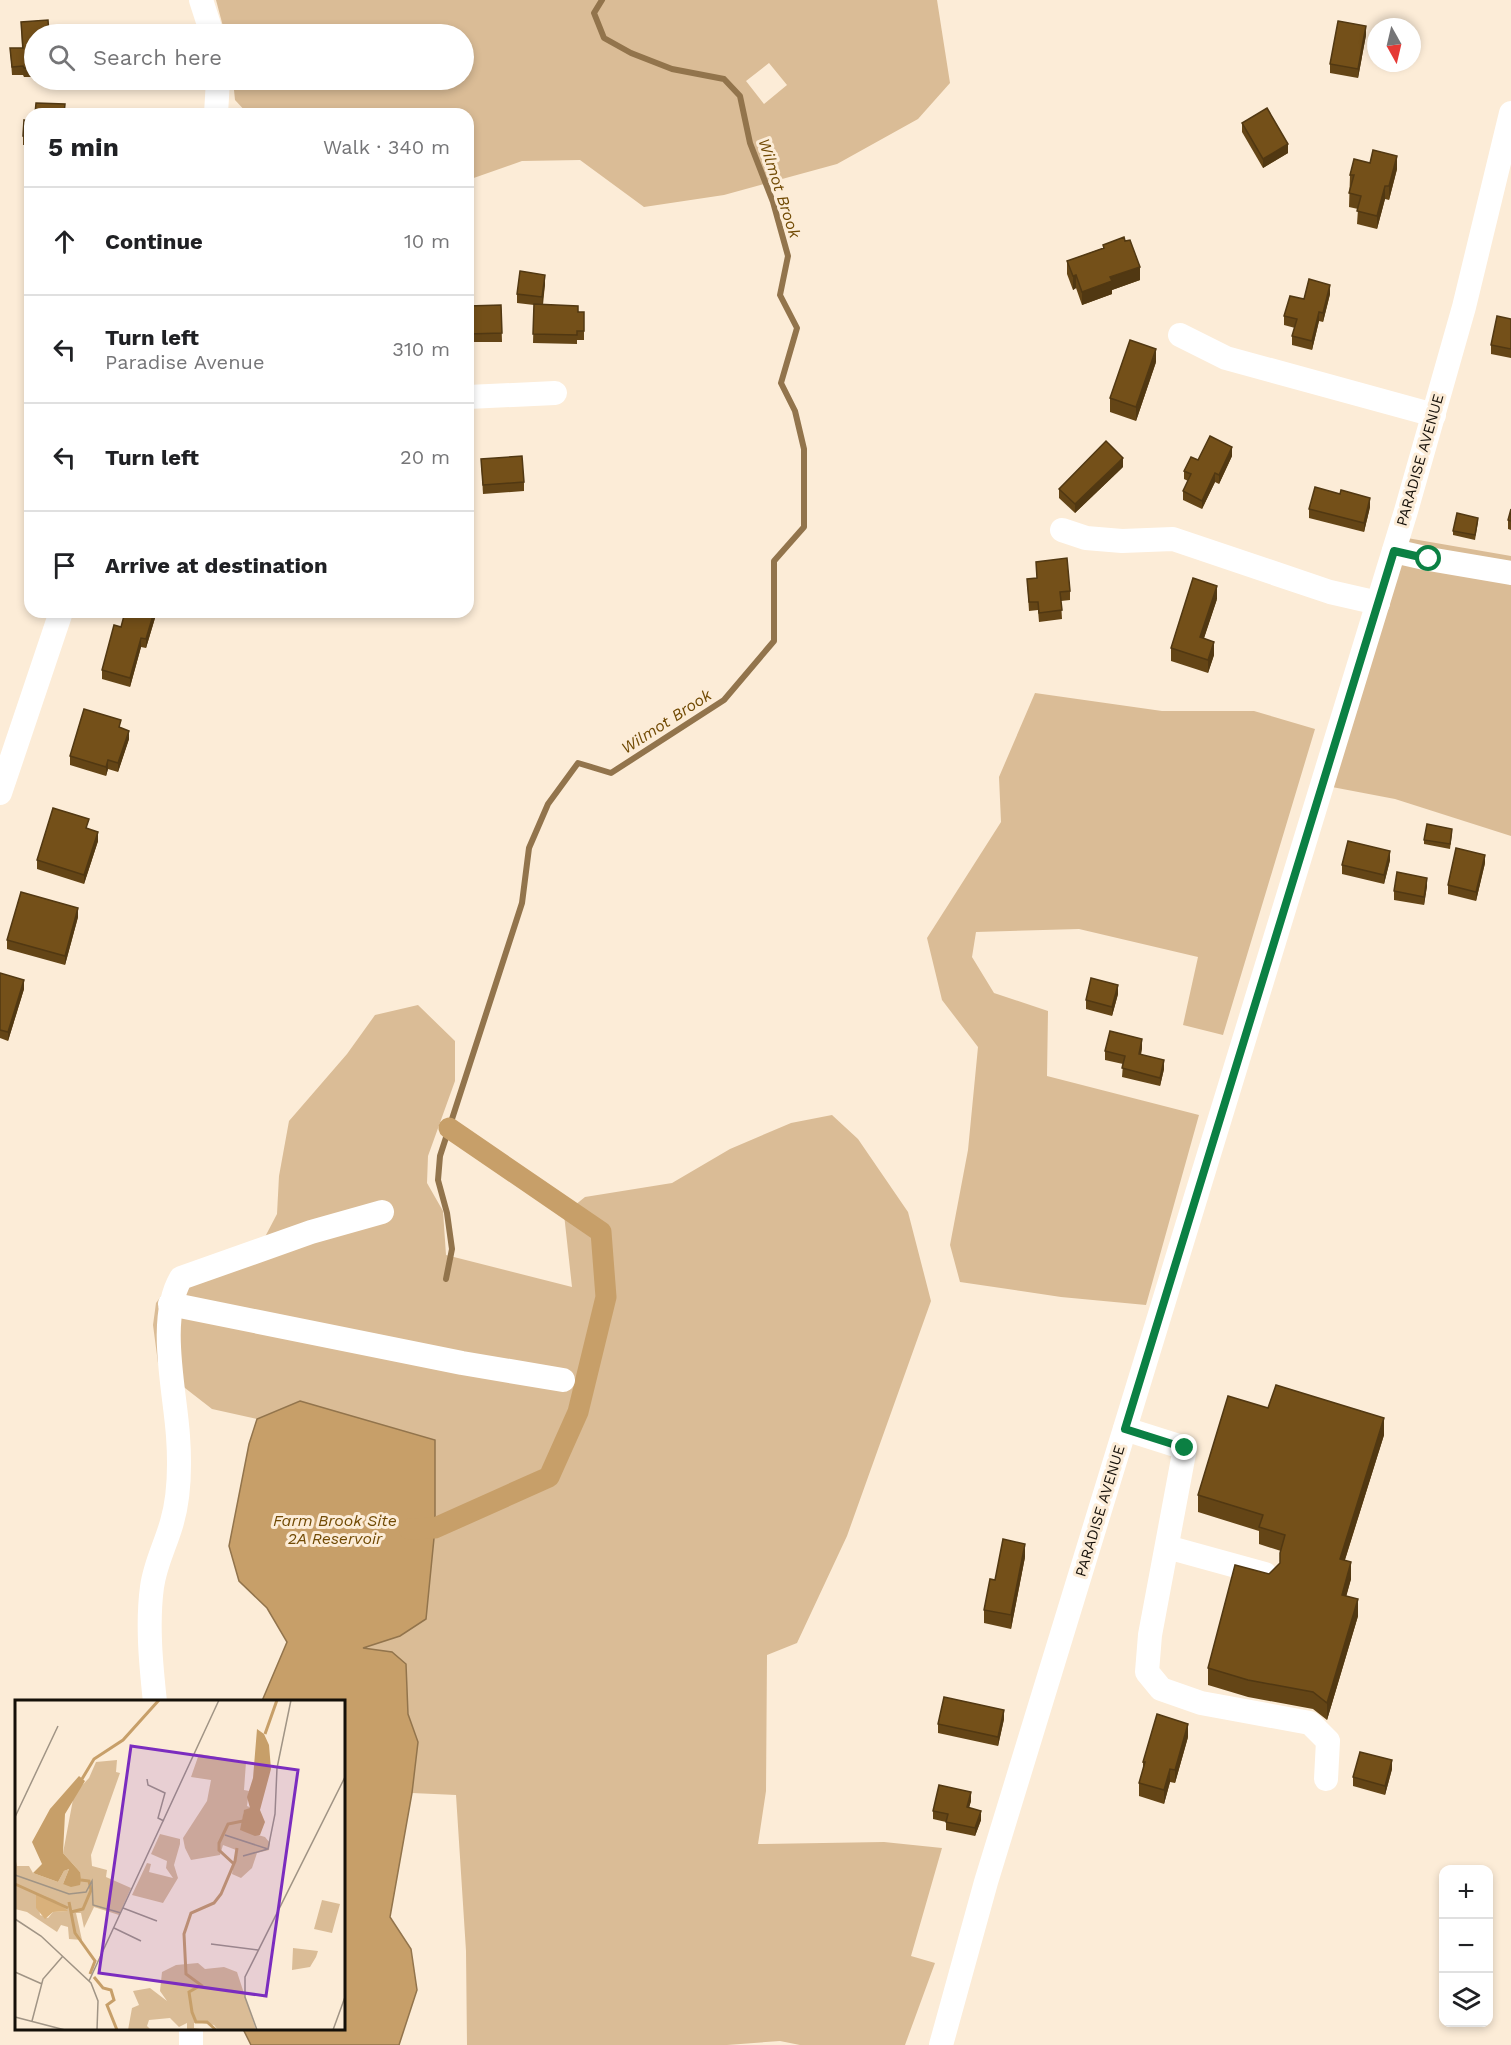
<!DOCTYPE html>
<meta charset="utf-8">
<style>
body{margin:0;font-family:"Work Sans",sans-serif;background:#f6f6f6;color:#202124}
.controls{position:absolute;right:18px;bottom:18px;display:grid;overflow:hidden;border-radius:12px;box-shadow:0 3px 9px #0003}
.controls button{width:54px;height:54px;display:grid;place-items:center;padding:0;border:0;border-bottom:2px solid #e0e0e0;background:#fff;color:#202124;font:30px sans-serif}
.compass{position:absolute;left:1367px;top:18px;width:54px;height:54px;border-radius:50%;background:#fff;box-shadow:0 3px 9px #0003;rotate:172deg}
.stop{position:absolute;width:18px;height:18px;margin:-14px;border:4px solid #0b8043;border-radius:50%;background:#fff}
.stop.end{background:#0b8043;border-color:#fff;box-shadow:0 2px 6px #0008}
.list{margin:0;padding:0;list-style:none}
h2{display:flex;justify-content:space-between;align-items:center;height:78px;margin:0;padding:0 24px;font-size:26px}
h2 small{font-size:20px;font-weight:400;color:#757577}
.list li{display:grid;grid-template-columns:39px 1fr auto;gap:18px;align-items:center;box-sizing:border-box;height:108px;padding:0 24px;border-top:2px solid #e0e0e0}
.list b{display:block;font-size:22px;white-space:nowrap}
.list p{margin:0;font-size:20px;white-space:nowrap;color:#757577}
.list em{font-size:20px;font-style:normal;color:#757577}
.icon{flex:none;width:33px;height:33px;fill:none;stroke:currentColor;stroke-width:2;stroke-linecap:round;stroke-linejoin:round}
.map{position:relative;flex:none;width:1511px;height:2045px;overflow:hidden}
.search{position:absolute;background:#fff;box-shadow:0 3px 9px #0003;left:24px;top:24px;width:450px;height:66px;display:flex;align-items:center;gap:15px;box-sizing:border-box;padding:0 21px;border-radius:33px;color:#757577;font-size:22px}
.panel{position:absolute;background:#fff;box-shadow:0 3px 9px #0003;left:24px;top:108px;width:450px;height:510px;border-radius:18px}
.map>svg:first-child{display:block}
.green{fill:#dabc96;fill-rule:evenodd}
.water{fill:#c79f69;stroke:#92744c;stroke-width:1.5}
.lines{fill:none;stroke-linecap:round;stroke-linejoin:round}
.stream{stroke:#92744c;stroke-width:6}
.canal{stroke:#c79f69;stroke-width:21}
.minor{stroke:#fff;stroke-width:24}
.wall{fill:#644516}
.shaded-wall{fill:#513812}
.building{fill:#745019;stroke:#513812;stroke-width:1.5}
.route{stroke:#0b8043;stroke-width:8}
.labels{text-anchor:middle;stroke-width:6;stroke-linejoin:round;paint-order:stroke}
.street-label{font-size:15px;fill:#151009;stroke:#fcecd7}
.water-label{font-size:16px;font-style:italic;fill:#714a04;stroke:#fcecd7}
.inset-river{fill:none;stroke:#c79f69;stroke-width:3}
.inset-road{fill:none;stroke:#a09485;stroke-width:1.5}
.view{fill:#7b2cbf;fill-opacity:0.15;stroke:#7b2cbf;stroke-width:3}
.inset-edge{fill:none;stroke:#151009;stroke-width:3}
</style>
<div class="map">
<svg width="1511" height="2045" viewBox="0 0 1511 2045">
<rect width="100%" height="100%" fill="#fcecd7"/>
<g class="green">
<path d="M216,0H937L950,83L918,119L837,164L724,195L644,207L580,160L522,161L468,180V114H248L235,100L233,80H464V34H225ZM769,63L787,85L764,104L746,81Z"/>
<polygon points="1407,538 1511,556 1511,836 1395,799 1332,787"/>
<polygon points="1035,693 1162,711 1254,711 1315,729 1223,1035 1183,1025 1198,957 1079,929 976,932 972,957 994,993 1048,1011 1047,1076 1199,1115 1146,1305 1061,1297 960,1282 950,1245 968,1150 978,1047 942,1000 927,938 1001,822 999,777"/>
<polygon points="418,1005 455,1041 455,1081 428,1156 427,1183 443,1211 446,1255 572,1287 564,1214 585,1197 672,1183 730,1149 791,1123 832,1115 858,1139 908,1212 931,1301 847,1536 797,1643 767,1655 766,1791 758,1844 884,1842 942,1848 911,1956 935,1963 905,2045 800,2045 780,2041 727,2045 467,2045 466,1951 456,1795 412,1793 418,1742 408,1714 406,1664 361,1648 400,1636 300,1401 257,1419 212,1409 185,1388 158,1363 153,1325 156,1303 168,1287 255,1256 277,1214 279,1176 289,1121 347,1054 375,1015"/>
</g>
<polygon class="water" points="300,1401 435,1440 435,1528 426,1619 400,1636 363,1648 392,1652 406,1664 408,1714 418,1742 412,1793 390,1917 411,1949 417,1990 399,2045 251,2045 243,2029 344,2028 344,1702 262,1701 287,1642 267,1608 239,1581 229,1546 249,1444 257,1419"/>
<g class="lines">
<polyline class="stream" points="446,1279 452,1249 447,1213 438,1180 440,1156 522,903 529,848 548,804 578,763 611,773 724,700 774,641 774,561 804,527 804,449 795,411 781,383 797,328 780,295 788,256 773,202 750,143 740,96 724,79 672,69 631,53 604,38 594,13 602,0"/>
<polyline class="canal" points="409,1529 435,1528 549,1477 578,1412 606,1297 601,1232 449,1128"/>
<g class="minor">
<polyline points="201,0 212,34"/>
<polyline points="216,114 218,80"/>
<polyline points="1180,335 1226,358 1434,415"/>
<polyline points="468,397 555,393"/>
<polyline points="1062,530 1086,538 1122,541 1173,539 1330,592 1378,603"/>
<polyline points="1394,551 1429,559 1511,573"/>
<polyline points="0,793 61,612"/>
<polyline points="170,1304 462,1363 563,1380"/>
<polyline points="1125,1429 1185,1448 1150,1635 1147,1672 1161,1689 1201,1703 1310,1723 1328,1741 1326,1779"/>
<polyline points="1167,1547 1265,1574"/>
<path d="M155,1702C151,1665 147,1624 152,1587C155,1564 166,1544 172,1522C180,1494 180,1464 178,1436C175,1390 157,1319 181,1278L311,1232L382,1212"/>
<polyline points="191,2045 191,2028"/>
<polyline points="941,2045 986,1882 1406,511 1464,307 1511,113"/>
</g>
</g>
<g class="wall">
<polygon points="21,22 34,34 34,77 24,77 23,75 12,75 10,48 22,48"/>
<polygon points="1366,35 1358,78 1330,73 1330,64"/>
<polygon points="30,121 30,145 23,145 23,136"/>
<polygon points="1242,123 1288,153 1263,168 1242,132"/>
<polygon points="1397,169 1389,200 1385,199 1377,229 1357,224 1358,209 1349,207 1350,175"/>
<polygon points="1103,245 1140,280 1112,290 1112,294 1082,305 1076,288 1073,290 1067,274 1067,261 1103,248"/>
<polygon points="545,284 543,305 578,312 584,312 584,340 577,340 577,344 533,343 534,305 517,303 517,294"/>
<polygon points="1330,294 1323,322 1319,321 1312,350 1292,345 1292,336 1295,328 1284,325 1284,316 1304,299"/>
<polygon points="501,305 502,342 468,342 468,306"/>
<polygon points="1511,319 1511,358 1491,354 1491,345"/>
<polygon points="1156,362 1136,421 1110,412 1110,398"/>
<polygon points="1232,456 1219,484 1215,482 1202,509 1183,500 1183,491 1188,481 1184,479 1184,471 1198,460"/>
<polygon points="481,459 524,482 524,491 483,494"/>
<polygon points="1123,467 1075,513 1059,498 1059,489"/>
<polygon points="1370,507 1364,532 1309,518 1309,509"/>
<polygon points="1511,509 1511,530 1508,529 1508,520"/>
<polygon points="1478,522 1475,540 1453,535 1453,531"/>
<polygon points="1036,562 1070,591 1070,600 1061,601 1062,619 1039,622 1038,610 1029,611 1027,579 1037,578"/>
<polygon points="1217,599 1204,638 1214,655 1208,673 1171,661 1171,648"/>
<polygon points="155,612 155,618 146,648 141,647 130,687 102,679 102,670 121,627"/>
<polygon points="121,728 129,739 118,772 108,769 106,776 70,765 70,756"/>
<polygon points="88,829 98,841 84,884 37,869 37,860"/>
<polygon points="1452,834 1450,849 1424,844 1424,840"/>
<polygon points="1390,860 1384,884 1342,874 1342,865"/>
<polygon points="1485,863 1476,901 1448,894 1448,885"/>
<polygon points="1427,886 1424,905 1394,900 1394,891"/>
<polygon points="78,917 65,965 7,949 7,940"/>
<polygon points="0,973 24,989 8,1041 0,1038"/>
<polygon points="1118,994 1112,1016 1086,1009 1086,1000"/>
<polygon points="1142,1048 1141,1055 1164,1069 1160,1086 1122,1077 1123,1064 1105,1060 1105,1051"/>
<polygon points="1268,1408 1384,1435 1345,1560 1351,1579 1346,1596 1358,1616 1327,1720 1313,1709 1248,1697 1208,1685 1208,1668 1269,1574 1280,1563 1281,1551 1259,1544 1259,1531 1198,1512 1198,1495"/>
<polygon points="1025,1557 1011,1629 984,1623 984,1610 995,1580"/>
<polygon points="1004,1719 998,1746 938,1733 938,1724"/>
<polygon points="1188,1737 1175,1783 1170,1782 1164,1804 1139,1796 1139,1783 1143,1770 1143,1762"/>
<polygon points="1392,1769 1385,1795 1353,1786 1353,1777"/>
<polygon points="971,1801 969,1807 981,1820 975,1836 946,1830 946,1822 933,1819 933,1811"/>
</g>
<g class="shaded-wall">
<polygon points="1366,26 1366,35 1358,78 1358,69"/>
<polygon points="1288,144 1288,153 1263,168 1263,159"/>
<polygon points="1397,156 1397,169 1389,200 1389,186"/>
<polygon points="1385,186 1385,199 1377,229 1377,216"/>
<polygon points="1140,267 1140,280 1112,290 1112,294 1082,305 1082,292 1110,277"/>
<polygon points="545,275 545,284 542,306 542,297"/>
<polygon points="1076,275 1076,288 1073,290 1073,276"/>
<polygon points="1330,285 1330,294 1323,322 1323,313"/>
<polygon points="1319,312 1319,321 1312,350 1312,341"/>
<polygon points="1156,349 1156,362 1136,421 1136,407"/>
<polygon points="1232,447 1232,456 1219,484 1219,475"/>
<polygon points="1123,458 1123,467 1075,513 1075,504"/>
<polygon points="1215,473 1215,482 1202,509 1202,501"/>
<polygon points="1370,498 1370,507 1364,532 1364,523"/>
<polygon points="1217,586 1217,599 1200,650 1200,637"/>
<polygon points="154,612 155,612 155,618 146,648 146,639"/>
<polygon points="141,638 141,647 130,687 130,678"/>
<polygon points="1214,642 1214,655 1208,673 1208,660"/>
<polygon points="129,731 129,739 118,772 118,763"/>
<polygon points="108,760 108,769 106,776 106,767"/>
<polygon points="98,832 98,841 84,884 84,875"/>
<polygon points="1390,851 1390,860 1384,884 1384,875"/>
<polygon points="1485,855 1485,863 1476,901 1476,892"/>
<polygon points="1427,878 1427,886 1424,905 1424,897"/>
<polygon points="78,908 78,917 65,965 65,956"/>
<polygon points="24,980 24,989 8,1041 8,1032"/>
<polygon points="1118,985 1118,994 1112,1016 1112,1007"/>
<polygon points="1142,1039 1142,1048 1139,1063 1139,1054"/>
<polygon points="1164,1060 1164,1069 1160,1086 1160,1078"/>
<polygon points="1384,1418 1384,1435 1340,1575 1340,1559"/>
<polygon points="1025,1544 1025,1557 1011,1629 1011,1615"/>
<polygon points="1351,1562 1351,1579 1342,1612 1342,1595"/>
<polygon points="1358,1599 1358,1616 1327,1720 1327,1703"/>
<polygon points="1004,1710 1004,1719 998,1746 998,1737"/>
<polygon points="1188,1724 1188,1737 1175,1783 1175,1770"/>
<polygon points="1392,1760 1392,1769 1385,1795 1385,1786"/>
<polygon points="1170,1769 1170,1782 1164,1804 1164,1790"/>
<polygon points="971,1792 971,1801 967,1815 967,1807"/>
<polygon points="981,1811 981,1820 975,1836 975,1828"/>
</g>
<g class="building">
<polygon points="48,20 49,34 34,34 34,68 24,68 23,66 12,67 10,48 23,48 21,22"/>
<polygon points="1338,21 1366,26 1358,69 1330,64"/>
<polygon points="36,103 65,104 64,114 35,114"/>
<polygon points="1267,108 1288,144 1263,159 1242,123"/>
<polygon points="24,120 30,121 30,136 23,136"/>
<polygon points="1373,150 1397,156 1389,186 1385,186 1377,216 1357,211 1361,196 1349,193 1354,175 1350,175 1354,159 1370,163"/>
<polygon points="1124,237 1125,241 1130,240 1140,267 1110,277 1112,281 1082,292 1076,275 1073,276 1067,261 1104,248 1103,245"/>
<polygon points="520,271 545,275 542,297 517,294"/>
<polygon points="1309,279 1330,285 1323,313 1319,312 1312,341 1292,336 1297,319 1284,316 1290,296 1304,299"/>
<polygon points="534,304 578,306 578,312 584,312 584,331 577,331 577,335 533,334"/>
<polygon points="501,305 502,333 468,334 468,306"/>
<polygon points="1497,316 1511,319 1511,349 1491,345"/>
<polygon points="1130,340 1156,349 1136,407 1110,398"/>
<polygon points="1210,436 1232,447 1219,475 1215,473 1202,501 1183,491 1191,474 1184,471 1191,457 1198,460"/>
<polygon points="1106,441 1123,458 1075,504 1059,489"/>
<polygon points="522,456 524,482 483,485 481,459"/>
<polygon points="1315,487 1340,494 1341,490 1370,498 1364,523 1309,509"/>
<polygon points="1511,509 1511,521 1508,520"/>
<polygon points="1457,513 1478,518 1475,535 1453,531"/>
<polygon points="1067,558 1070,591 1060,592 1062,610 1039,613 1038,602 1029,602 1027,579 1037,578 1036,562"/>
<polygon points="1193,578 1217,586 1200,637 1214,642 1208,660 1171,648"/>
<polygon points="125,612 154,612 146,639 141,638 130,678 102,670 114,625 121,627"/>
<polygon points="84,709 121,720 119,727 129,731 118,763 108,760 106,767 70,756"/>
<polygon points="53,808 89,819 86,828 98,832 84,875 37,860"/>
<polygon points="1427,824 1452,829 1450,844 1424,840"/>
<polygon points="1348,841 1390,851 1384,875 1342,865"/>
<polygon points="1456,848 1485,855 1476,892 1448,885"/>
<polygon points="1397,872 1427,878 1424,897 1394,891"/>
<polygon points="21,892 78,908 65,956 7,940"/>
<polygon points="0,973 24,980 8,1032 0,1030"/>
<polygon points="1091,978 1118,985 1112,1007 1086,1000"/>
<polygon points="1110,1031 1142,1039 1139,1054 1164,1060 1160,1078 1122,1068 1125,1056 1105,1051"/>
<polygon points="1276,1385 1384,1418 1340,1559 1351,1562 1342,1595 1358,1599 1327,1703 1313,1692 1248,1680 1208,1668 1235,1565 1269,1574 1280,1563 1280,1553 1285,1535 1259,1527 1263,1515 1198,1495 1228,1396 1268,1408"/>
<polygon points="1003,1539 1025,1544 1011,1615 984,1610 990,1579 995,1580"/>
<polygon points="944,1697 1004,1710 998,1737 938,1724"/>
<polygon points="1157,1714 1188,1724 1175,1770 1170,1769 1164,1790 1139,1783 1145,1762 1143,1762"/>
<polygon points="1360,1752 1392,1760 1385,1786 1353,1777"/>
<polygon points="939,1785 971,1792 967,1807 981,1811 975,1828 946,1822 948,1814 933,1811"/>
</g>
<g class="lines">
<polyline class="route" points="1185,1448 1125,1429 1394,551 1429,559"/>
</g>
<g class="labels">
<g class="street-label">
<text transform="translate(1420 460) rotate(-74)" y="5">PARADISE AVENUE</text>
<text transform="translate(1100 1511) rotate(-73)" y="5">PARADISE AVENUE</text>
</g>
<g class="water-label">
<text transform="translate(780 188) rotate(72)" y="6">Wilmot Brook</text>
<text transform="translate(666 721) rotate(-33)" y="6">Wilmot Brook</text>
<text x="335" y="1526">Farm Brook Site<tspan x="335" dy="18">2A Reservoir</tspan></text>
</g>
</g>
<g transform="translate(15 1700)">
<rect width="330" height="330" fill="#fcecd7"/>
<path d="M184,54L231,62L229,90L234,91L232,106L237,108L229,111L226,130L250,137L255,143L254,150L242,153L237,168L226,178L217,174L221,150L208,145L205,155L176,160L170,148L168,138L192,101L196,80L176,77ZM102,60L101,72L105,73L76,155L77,166L92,170L91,177L116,188L104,215L79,207L69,228L66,213H61L67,240L54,239L53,227L46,225L42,232L12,212L0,209V157L2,166H14L18,173L43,182L49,171L54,169L48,184L65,185V172L48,153L59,94L74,78L81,62ZM22,193L52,211L38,212L33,218L25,215ZM145,134L165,139V144L159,165L163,178L148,203L117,195L132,163L136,164L134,172L158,178L151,168L152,161L136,154ZM307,200L325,204L317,233L299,229ZM278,248L303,251L301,257L295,267L277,270ZM183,263L190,269L209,267L222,272L241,330H203L199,325L187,323H179V328L194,330H166L172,329V323L164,327L155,318L134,320L132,326L136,330H113L117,308L124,305L118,291L135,288L152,301L145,291L147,272L161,265Z" fill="#dabc96" fill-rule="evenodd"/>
<path d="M21,193L40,200L53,211L38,212L30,219L21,208Z" fill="#d9b17b"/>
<path d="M242,29L249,34L254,45L256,69L245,110L250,122L245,135L240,136L225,130L229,110L235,108L232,97L238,78ZM64,76L70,81L50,114L48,153L65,172L66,180L65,185L56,187L48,184L54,169L49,171L43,182L18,173L27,164L17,142L35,109Z" fill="#c79f69"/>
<path class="inset-river" d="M250,34L262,0M67,79L79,59L108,40L144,0M219,164L204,150V143L213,124L228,121M0,184L53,208M54,202L60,233L80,261L75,274M56,212L68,209L76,190L74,181L66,180M79,277L88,288L96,290L99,300L92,305L102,330M201,330L192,322H181L177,312L174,292L186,285L171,274L169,234L176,213L199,203L206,194L220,161L222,148"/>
<path class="inset-road" d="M132,79L133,85L150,93L143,118L149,121M0,117L43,26M210,135L253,149M228,156L253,149L260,114L262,68L276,0M0,175L54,194L71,192L77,181L78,205L106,213M108,208L142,221M0,219L26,236L76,283L83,301L82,330M99,228L126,241M196,244L243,250M0,272L27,284M74,281L204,0M0,317L50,330M17,321L28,279L48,256M242,330L230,297V277L330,77M318,330L330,297"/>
<path class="view" d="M116,46L283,70L251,296L84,273Z"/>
<rect width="330" height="330" class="inset-edge"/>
</g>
</svg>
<div class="controls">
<button>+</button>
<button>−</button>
<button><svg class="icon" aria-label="layers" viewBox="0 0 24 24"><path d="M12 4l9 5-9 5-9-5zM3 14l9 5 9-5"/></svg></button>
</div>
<svg class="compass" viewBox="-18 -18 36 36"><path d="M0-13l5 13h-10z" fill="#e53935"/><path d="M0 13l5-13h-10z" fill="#757577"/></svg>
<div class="stop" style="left:1429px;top:559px"></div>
<div class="stop end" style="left:1185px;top:1448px"></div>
<div class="search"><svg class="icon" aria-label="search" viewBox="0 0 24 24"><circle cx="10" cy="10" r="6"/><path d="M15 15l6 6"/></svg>Search here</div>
<section class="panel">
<h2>5 min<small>Walk · 340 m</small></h2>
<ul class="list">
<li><svg class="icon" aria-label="ahead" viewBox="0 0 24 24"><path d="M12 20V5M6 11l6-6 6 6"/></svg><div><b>Continue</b></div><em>10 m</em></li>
<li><svg class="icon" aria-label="left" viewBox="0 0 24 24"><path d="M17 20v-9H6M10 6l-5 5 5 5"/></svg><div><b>Turn left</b><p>Paradise Avenue</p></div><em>310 m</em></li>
<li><svg class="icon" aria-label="left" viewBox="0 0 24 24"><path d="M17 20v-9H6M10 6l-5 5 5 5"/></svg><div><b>Turn left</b></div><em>20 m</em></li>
<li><svg class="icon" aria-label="arrive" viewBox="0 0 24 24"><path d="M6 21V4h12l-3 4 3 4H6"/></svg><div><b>Arrive at destination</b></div></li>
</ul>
</section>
</div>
